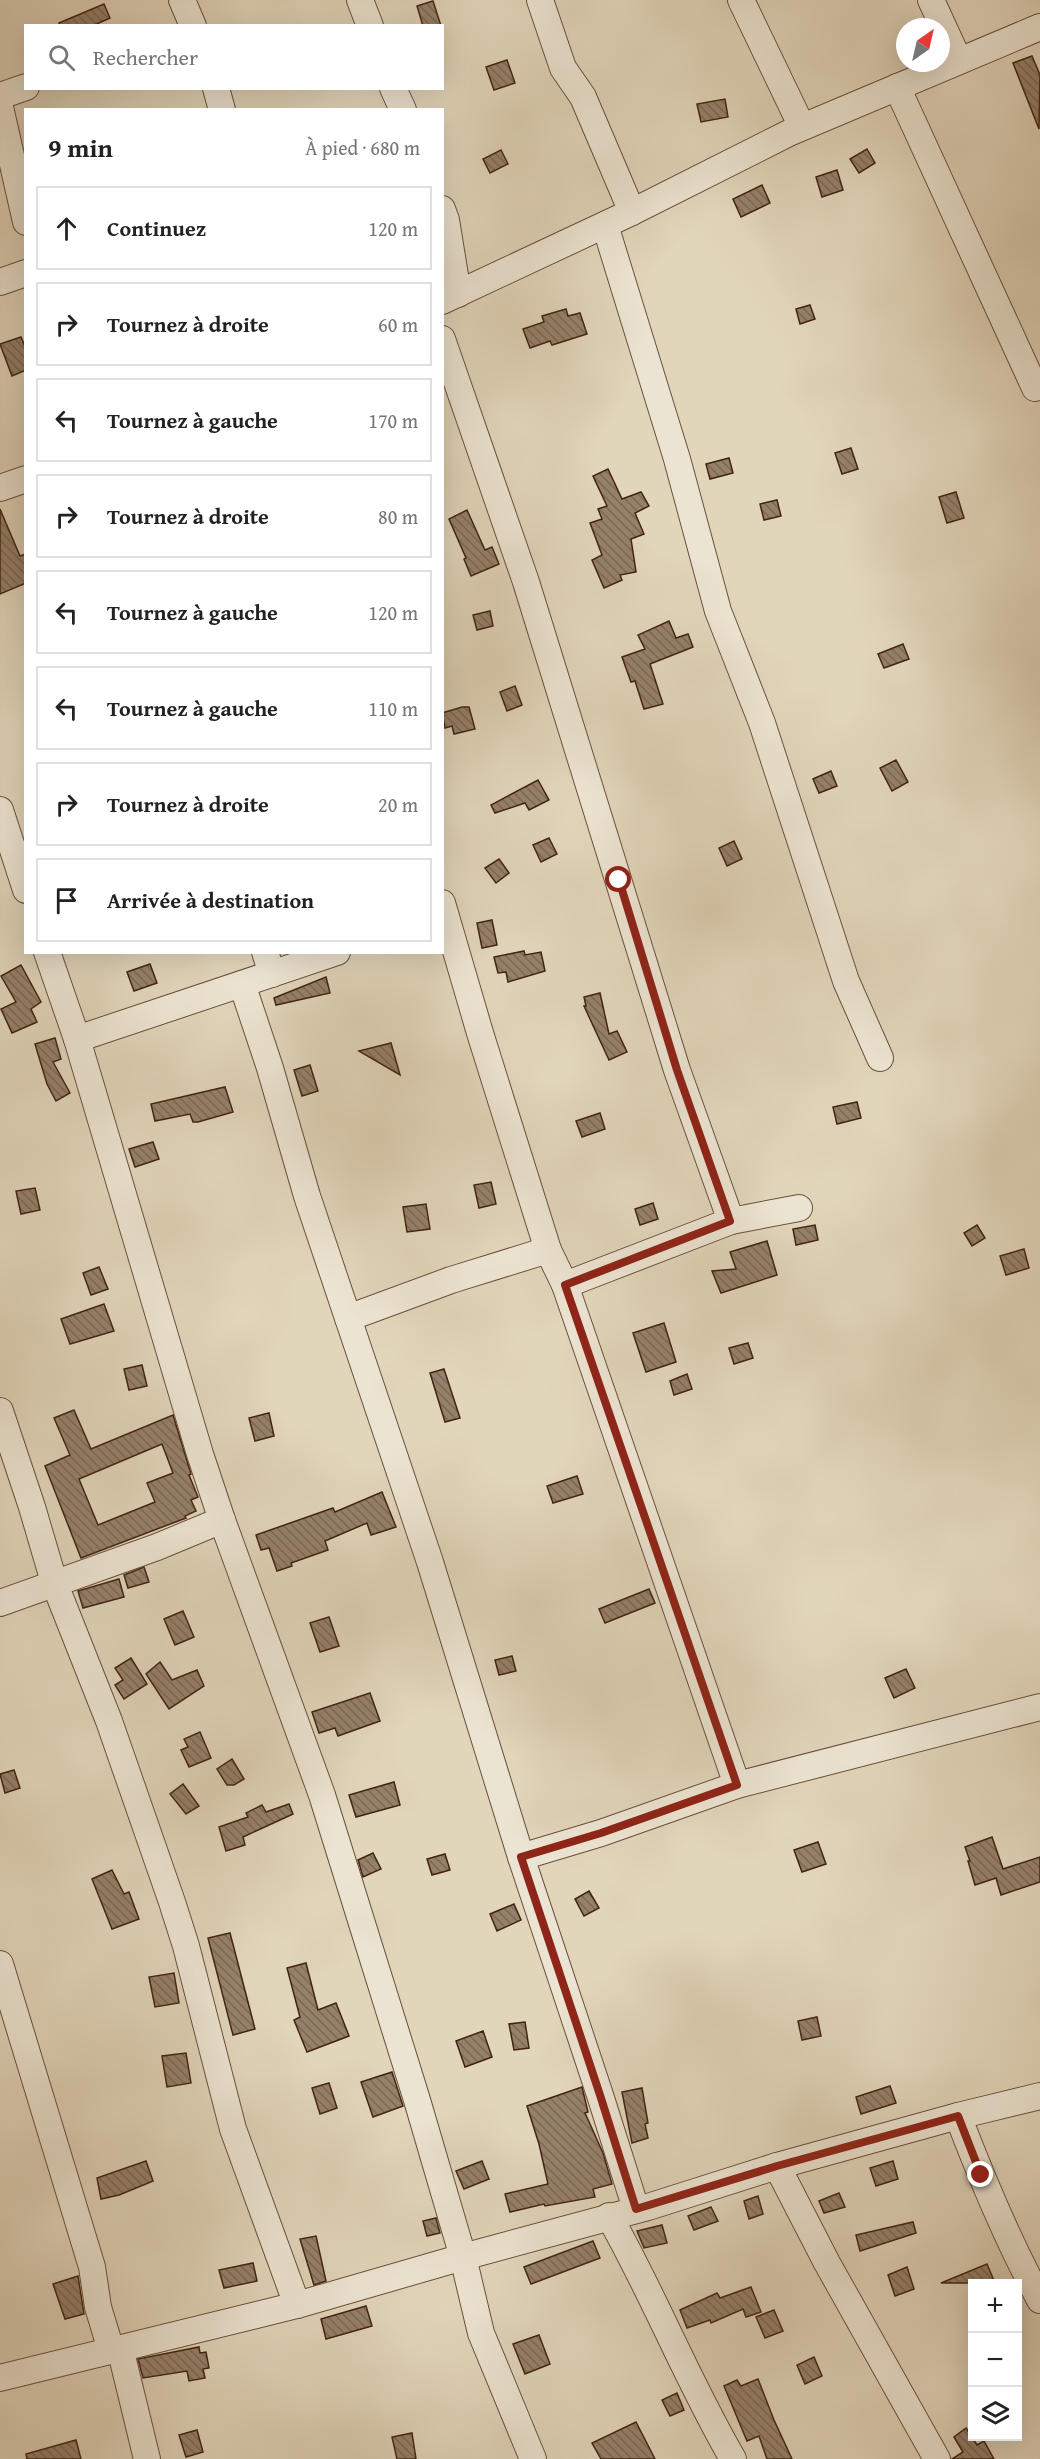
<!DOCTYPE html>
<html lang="fr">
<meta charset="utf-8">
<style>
body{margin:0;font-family:"Gentium Book Plus",serif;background:#f6f6f6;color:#222}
.controls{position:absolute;right:18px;bottom:18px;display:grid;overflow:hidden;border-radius:0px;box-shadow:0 6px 24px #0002}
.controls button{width:54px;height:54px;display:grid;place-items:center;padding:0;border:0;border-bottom:2px solid #e0e0e0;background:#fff;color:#222;font:30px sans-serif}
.compass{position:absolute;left:896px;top:18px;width:54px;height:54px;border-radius:50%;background:#fff;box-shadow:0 6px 24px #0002;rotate:34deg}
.stop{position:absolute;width:18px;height:18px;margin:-14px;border:4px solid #8f2418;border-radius:50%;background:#fff}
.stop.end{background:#8f2418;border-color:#fff;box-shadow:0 2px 6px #0008}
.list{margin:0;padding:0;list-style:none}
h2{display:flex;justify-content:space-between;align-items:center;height:78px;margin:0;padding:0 24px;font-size:26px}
h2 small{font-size:20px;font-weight:400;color:#767676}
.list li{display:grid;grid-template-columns:39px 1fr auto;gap:18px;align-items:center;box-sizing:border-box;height:84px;margin:0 12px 12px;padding:0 12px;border:2px solid #e0e0e0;border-radius:0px}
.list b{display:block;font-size:22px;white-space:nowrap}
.list em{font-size:20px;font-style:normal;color:#767676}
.icon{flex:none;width:33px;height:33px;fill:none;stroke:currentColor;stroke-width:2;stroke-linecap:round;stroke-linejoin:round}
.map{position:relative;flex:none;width:1040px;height:2459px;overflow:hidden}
.search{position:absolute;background:#fff;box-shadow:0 6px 24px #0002;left:24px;top:24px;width:420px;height:66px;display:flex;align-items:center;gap:15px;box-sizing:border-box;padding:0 21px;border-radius:0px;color:#767676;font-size:22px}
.panel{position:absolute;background:#fff;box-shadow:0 6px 24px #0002;left:24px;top:108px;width:420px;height:846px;border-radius:0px}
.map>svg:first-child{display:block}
.building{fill:url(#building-back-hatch);stroke:#422313;stroke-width:1.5;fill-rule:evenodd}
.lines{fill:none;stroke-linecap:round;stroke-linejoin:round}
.minor-casing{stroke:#6a503d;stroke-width:28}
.minor{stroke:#ece4d2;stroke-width:26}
.route{stroke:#8f2418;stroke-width:8}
</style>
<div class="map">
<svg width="1040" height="2459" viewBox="0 0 1040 2459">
<defs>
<pattern id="building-back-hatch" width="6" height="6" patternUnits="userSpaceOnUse" patternTransform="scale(1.5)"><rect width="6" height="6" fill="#95806a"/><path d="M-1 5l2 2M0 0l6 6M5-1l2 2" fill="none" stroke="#7b6856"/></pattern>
</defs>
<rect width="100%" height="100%" fill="#e1d5ba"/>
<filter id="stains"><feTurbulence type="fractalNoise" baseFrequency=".00333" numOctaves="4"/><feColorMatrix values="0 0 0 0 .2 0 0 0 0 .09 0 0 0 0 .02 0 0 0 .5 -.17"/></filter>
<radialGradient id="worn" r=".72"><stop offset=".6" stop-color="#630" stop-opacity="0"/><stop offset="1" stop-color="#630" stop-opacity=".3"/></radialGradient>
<g class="building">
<polygon points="433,1 441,26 423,26 417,6"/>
<polygon points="104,4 110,18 92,26 60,26 59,23"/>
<polygon points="1032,56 1040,75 1039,129 1013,63"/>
<polygon points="507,60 515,83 494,90 486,67"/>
<polygon points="725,99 728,117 701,122 697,104"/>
<polygon points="867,149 875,163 859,173 850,159"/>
<polygon points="501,150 508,164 490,173 483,159"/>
<polygon points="837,170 843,190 822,197 816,177"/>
<polygon points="762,185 770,203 741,217 733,199"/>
<polygon points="810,305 815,319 800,324 796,309"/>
<polygon points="566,309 568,316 580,313 587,334 552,345 550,341 530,348 523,329 544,322 542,316"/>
<polygon points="21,337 26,349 26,370 12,376 0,344"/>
<polygon points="851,448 858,469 842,474 835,453"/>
<polygon points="729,458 733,473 710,479 706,464"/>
<polygon points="608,469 622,499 641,492 649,506 635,513 644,534 631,539 636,572 620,575 622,580 604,588 592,560 602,555 590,523 602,519 598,509 607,506 593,476"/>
<polygon points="956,492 964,518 947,523 939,497"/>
<polygon points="777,500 781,516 764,520 760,504"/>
<polygon points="0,509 20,556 26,554 26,583 0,594"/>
<polygon points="467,510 485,550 492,547 499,564 471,576 464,559 466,558 449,519"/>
<polygon points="490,611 493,626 477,630 473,615"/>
<polygon points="669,621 676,638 688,634 693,647 650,664 663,704 644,709 635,681 631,682 622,657 645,649 638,635"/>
<polygon points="903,644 909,659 884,668 878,654"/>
<polygon points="515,686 522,705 507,711 500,692"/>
<polygon points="462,707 469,707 475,729 454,734 452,726 445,728 442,713"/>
<polygon points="896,760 908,782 892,791 880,768"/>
<polygon points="831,771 837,786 819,793 813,779"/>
<polygon points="538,780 549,800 529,810 525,803 495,813 491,805"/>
<polygon points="549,838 557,854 541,862 533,845"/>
<polygon points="734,841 742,859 727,866 719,848"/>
<polygon points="499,859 509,873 496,883 485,868"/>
<polygon points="492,920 497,945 482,948 477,923"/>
<polygon points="524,951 525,955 541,952 545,971 508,982 506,972 498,973 494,957"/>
<polygon points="150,964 157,983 134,991 127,972"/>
<polygon points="21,965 41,1002 31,1009 37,1022 12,1033 1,1009 16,1002 1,976"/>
<polygon points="326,977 330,993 276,1005 274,998"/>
<polygon points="600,993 609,1034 617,1031 627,1052 609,1060 584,1006 586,1006 584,997"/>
<polygon points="55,1038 61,1059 53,1062 70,1093 56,1101 47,1084 35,1044"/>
<polygon points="391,1043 400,1075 359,1051"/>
<polygon points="310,1065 318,1091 302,1096 294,1070"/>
<polygon points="225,1087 233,1112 198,1122 193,1122 190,1114 155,1121 151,1104"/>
<polygon points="857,1102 861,1118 837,1124 833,1107"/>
<polygon points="600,1113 605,1129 582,1137 576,1121"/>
<polygon points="153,1142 159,1159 135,1167 129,1149"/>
<polygon points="491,1182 496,1204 479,1208 474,1185"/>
<polygon points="35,1188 40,1210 21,1214 16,1191"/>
<polygon points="653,1203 658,1219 640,1225 635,1209"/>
<polygon points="426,1204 430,1229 407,1232 403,1207"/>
<polygon points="815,1225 818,1240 796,1245 793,1229"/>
<polygon points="977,1225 985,1238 972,1246 964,1233"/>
<polygon points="767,1241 777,1275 721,1293 712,1271 736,1269 730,1252"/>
<polygon points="1024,1249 1029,1268 1006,1275 1000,1256"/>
<polygon points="99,1267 108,1289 91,1295 83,1273"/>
<polygon points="104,1304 114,1331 70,1344 61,1319"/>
<polygon points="664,1323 676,1362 646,1372 633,1333"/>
<polygon points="748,1343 753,1358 734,1364 729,1348"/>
<polygon points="142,1365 147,1386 129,1390 124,1369"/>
<polygon points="444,1369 460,1418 445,1422 430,1373"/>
<polygon points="687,1374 692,1389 674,1395 670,1381"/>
<path d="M74,1410L91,1449L173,1415L191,1474L189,1475L198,1497L191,1500L196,1511L185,1516L186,1518L81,1558L45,1466L70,1455L54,1418ZM162,1444L173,1473L147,1483L155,1502L98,1525L79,1479Z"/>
<polygon points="269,1413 274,1436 255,1441 249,1418"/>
<polygon points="577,1476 583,1494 553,1503 547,1486"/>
<polygon points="382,1492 396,1527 371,1535 367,1523 325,1541 328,1550 291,1563 292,1566 277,1571 269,1548 261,1550 256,1535 333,1508 335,1512"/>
<polygon points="144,1567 149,1582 128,1588 124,1575"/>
<polygon points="119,1579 124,1597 83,1608 78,1591"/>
<polygon points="649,1589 655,1603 605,1623 599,1609"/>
<polygon points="183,1611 194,1637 175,1645 164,1619"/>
<polygon points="329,1617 339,1646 320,1652 310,1623"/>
<polygon points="512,1656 516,1671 499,1675 495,1660"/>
<polygon points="131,1658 147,1684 124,1699 115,1685 123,1680 115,1668"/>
<polygon points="160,1662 172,1680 197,1670 204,1686 169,1709 146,1674"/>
<polygon points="906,1669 915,1688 894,1698 885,1678"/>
<polygon points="370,1693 380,1721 338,1736 335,1728 319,1733 312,1712"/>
<polygon points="200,1732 211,1758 189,1767 181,1750 188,1747 184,1739"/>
<polygon points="232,1759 244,1779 234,1785 227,1785 217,1769"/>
<polygon points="14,1770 20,1788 5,1793 0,1774"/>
<polygon points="394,1782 400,1805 356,1817 349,1795"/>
<polygon points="183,1784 199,1806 186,1814 170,1794"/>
<polygon points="289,1804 293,1814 243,1837 245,1845 226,1851 219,1827 248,1817 246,1813 262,1805 266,1812"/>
<polygon points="992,1837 1003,1869 1040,1857 1040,1882 1001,1895 996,1878 975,1885 968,1861 970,1861 965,1847"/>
<polygon points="818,1842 826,1864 802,1872 794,1850"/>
<polygon points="373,1853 381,1869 363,1877 358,1860"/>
<polygon points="445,1854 450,1870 432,1875 427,1859"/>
<polygon points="112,1870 124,1894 129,1892 139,1919 112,1929 92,1879"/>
<polygon points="589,1891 599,1908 584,1916 575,1899"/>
<polygon points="514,1904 521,1920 497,1931 490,1914"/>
<polygon points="230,1933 255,2029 233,2035 208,1938"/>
<polygon points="306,1963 318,2010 336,2003 349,2036 307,2052 294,2020 300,2017 287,1968"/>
<polygon points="174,1973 179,2003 155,2007 149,1977"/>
<polygon points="817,2017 821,2036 802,2040 798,2021"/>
<polygon points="525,2022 529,2048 514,2050 509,2024"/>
<polygon points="483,2031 492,2057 465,2067 456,2041"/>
<polygon points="186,2053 191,2083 167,2087 162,2056"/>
<polygon points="392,2072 403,2106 373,2117 361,2082"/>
<polygon points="329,2083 337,2108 320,2114 312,2088"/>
<polygon points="890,2086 896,2103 861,2114 856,2097"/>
<polygon points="582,2087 588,2112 585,2113 603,2153 612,2184 593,2189 595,2197 545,2206 544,2204 510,2212 505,2194 548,2184 539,2144 527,2106"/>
<polygon points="642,2088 648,2123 645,2124 648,2138 632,2143 622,2092"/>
<polygon points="146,2161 153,2181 119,2195 101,2199 97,2178"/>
<polygon points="482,2161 489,2179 464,2189 456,2171"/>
<polygon points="893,2161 898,2179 876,2186 870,2168"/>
<polygon points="839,2193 845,2207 824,2213 819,2201"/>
<polygon points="758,2196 763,2214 749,2219 744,2201"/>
<polygon points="711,2207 718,2221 694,2230 688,2216"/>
<polygon points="436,2218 440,2233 427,2236 423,2221"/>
<polygon points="913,2222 916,2233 860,2251 856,2235"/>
<polygon points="662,2225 667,2243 644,2248 637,2231"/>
<polygon points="316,2236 326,2281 314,2285 300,2239"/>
<polygon points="593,2241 600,2258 531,2284 524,2267"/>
<polygon points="253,2263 257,2281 224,2288 219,2270"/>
<polygon points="987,2264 995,2283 941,2283"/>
<polygon points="907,2267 914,2289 895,2296 888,2275"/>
<polygon points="78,2276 84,2314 65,2319 53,2284"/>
<polygon points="751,2287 761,2312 746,2317 743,2309 711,2323 710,2320 687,2328 680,2310 717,2293 720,2298"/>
<polygon points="366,2306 372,2326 326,2339 321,2319"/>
<polygon points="774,2310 783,2331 765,2338 756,2317"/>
<polygon points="539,2335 550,2364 525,2374 513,2344"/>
<polygon points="199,2347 200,2353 206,2352 209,2368 203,2369 205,2378 189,2381 187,2371 143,2378 138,2359"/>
<polygon points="814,2357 822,2376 805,2384 797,2365"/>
<polygon points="758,2379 774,2420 792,2459 767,2459 759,2436 747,2441 724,2386 737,2380 741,2386"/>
<polygon points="677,2393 684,2410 670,2416 662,2400"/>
<polygon points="636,2422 655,2459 601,2459 592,2443"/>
<polygon points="966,2428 977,2445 984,2441 994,2459 952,2459 963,2452 954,2437"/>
<polygon points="197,2430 203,2452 186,2457 179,2435"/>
<polygon points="412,2433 416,2459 397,2459 392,2437"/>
<polygon points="76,2440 81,2459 27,2459 26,2454"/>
</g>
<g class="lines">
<g class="minor-casing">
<g id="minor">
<polyline points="182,0 193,26"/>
<polyline points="360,0 370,26"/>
<polyline points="540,0 563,68 583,97 632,212"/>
<polyline points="741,0 802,127"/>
<polyline points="931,0 959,61"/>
<polyline points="897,87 1035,388"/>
<polyline points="216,88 222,110"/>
<polyline points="393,88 403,110"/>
<polyline points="0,96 26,87"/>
<polyline points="0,107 26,222"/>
<polyline points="442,209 446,220 458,294"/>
<polyline points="605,225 677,459 718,611 762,723 846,981 880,1058"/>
<polyline points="0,282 26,273"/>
<polyline points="442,301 632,212 791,132 1040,27"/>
<polyline points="442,339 526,582 677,1070 731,1221"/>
<polyline points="0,488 26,479"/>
<polyline points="0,810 26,890"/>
<polyline points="442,903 480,1033 548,1250 565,1285 737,1785"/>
<polyline points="47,952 77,1039 200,1454 222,1520 322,1795 417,2100 463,2257 481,2333 533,2459"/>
<polyline points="265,952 272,974"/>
<polyline points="242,984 270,1068 307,1196 430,1562 521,1857 600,2095 636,2209"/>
<polyline points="77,1039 337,952"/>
<polyline points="565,1285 731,1221 799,1208"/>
<polyline points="348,1318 451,1280 548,1250"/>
<polyline points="0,1411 32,1507 54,1582 109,1721 172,1902 186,1946 233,2129 297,2305"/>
<polyline points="0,1603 157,1547 222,1520"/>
<polyline points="521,1857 601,1833 737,1785 1040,1707"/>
<polyline points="0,1964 92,2267 98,2307 111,2350"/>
<path d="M958,2116C982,2179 1008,2241 1040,2300"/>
<polyline points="777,2166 827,2263 937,2459"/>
<path d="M609,2216C654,2295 687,2380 733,2459"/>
<polyline points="120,2348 147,2459"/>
<polyline points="0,2378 297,2305 463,2257 648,2207 777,2166 958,2116 1040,2096"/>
</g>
</g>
<use href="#minor" class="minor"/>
</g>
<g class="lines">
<polyline class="route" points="619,880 677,1070 730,1221 565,1285 737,1785 601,1833 521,1857 600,2095 636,2209 777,2166 958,2116 981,2175"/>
</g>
<rect width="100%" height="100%" filter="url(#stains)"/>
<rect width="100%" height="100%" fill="url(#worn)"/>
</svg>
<div class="controls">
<button>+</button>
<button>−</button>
<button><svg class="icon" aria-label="layers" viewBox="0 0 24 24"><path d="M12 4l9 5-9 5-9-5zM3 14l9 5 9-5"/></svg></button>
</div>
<svg class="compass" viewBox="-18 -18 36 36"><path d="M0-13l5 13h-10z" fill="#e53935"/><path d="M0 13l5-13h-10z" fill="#767676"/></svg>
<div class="stop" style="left:619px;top:880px"></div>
<div class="stop end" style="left:981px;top:2175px"></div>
<div class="search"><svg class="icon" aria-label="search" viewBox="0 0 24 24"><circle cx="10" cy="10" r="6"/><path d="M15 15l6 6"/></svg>Rechercher</div>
<section class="panel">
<h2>9 min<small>À pied · 680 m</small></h2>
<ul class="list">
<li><svg class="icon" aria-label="ahead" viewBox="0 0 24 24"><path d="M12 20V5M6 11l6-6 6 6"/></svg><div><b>Continuez</b></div><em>120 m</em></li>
<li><svg class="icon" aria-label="right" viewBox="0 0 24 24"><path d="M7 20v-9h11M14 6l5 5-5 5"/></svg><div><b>Tournez à droite</b></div><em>60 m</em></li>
<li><svg class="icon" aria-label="left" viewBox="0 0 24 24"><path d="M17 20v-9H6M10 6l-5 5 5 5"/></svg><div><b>Tournez à gauche</b></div><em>170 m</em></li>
<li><svg class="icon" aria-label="right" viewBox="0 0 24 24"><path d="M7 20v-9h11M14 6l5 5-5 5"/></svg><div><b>Tournez à droite</b></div><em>80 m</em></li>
<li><svg class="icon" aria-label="left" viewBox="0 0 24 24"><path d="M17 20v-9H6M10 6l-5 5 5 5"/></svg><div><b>Tournez à gauche</b></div><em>120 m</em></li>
<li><svg class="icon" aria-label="left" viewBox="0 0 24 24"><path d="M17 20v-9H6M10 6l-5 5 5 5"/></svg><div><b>Tournez à gauche</b></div><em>110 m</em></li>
<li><svg class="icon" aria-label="right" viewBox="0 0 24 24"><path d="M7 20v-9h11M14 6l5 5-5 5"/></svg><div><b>Tournez à droite</b></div><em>20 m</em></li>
<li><svg class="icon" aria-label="arrive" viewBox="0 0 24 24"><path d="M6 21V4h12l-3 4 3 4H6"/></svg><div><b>Arrivée à destination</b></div></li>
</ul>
</section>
</div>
